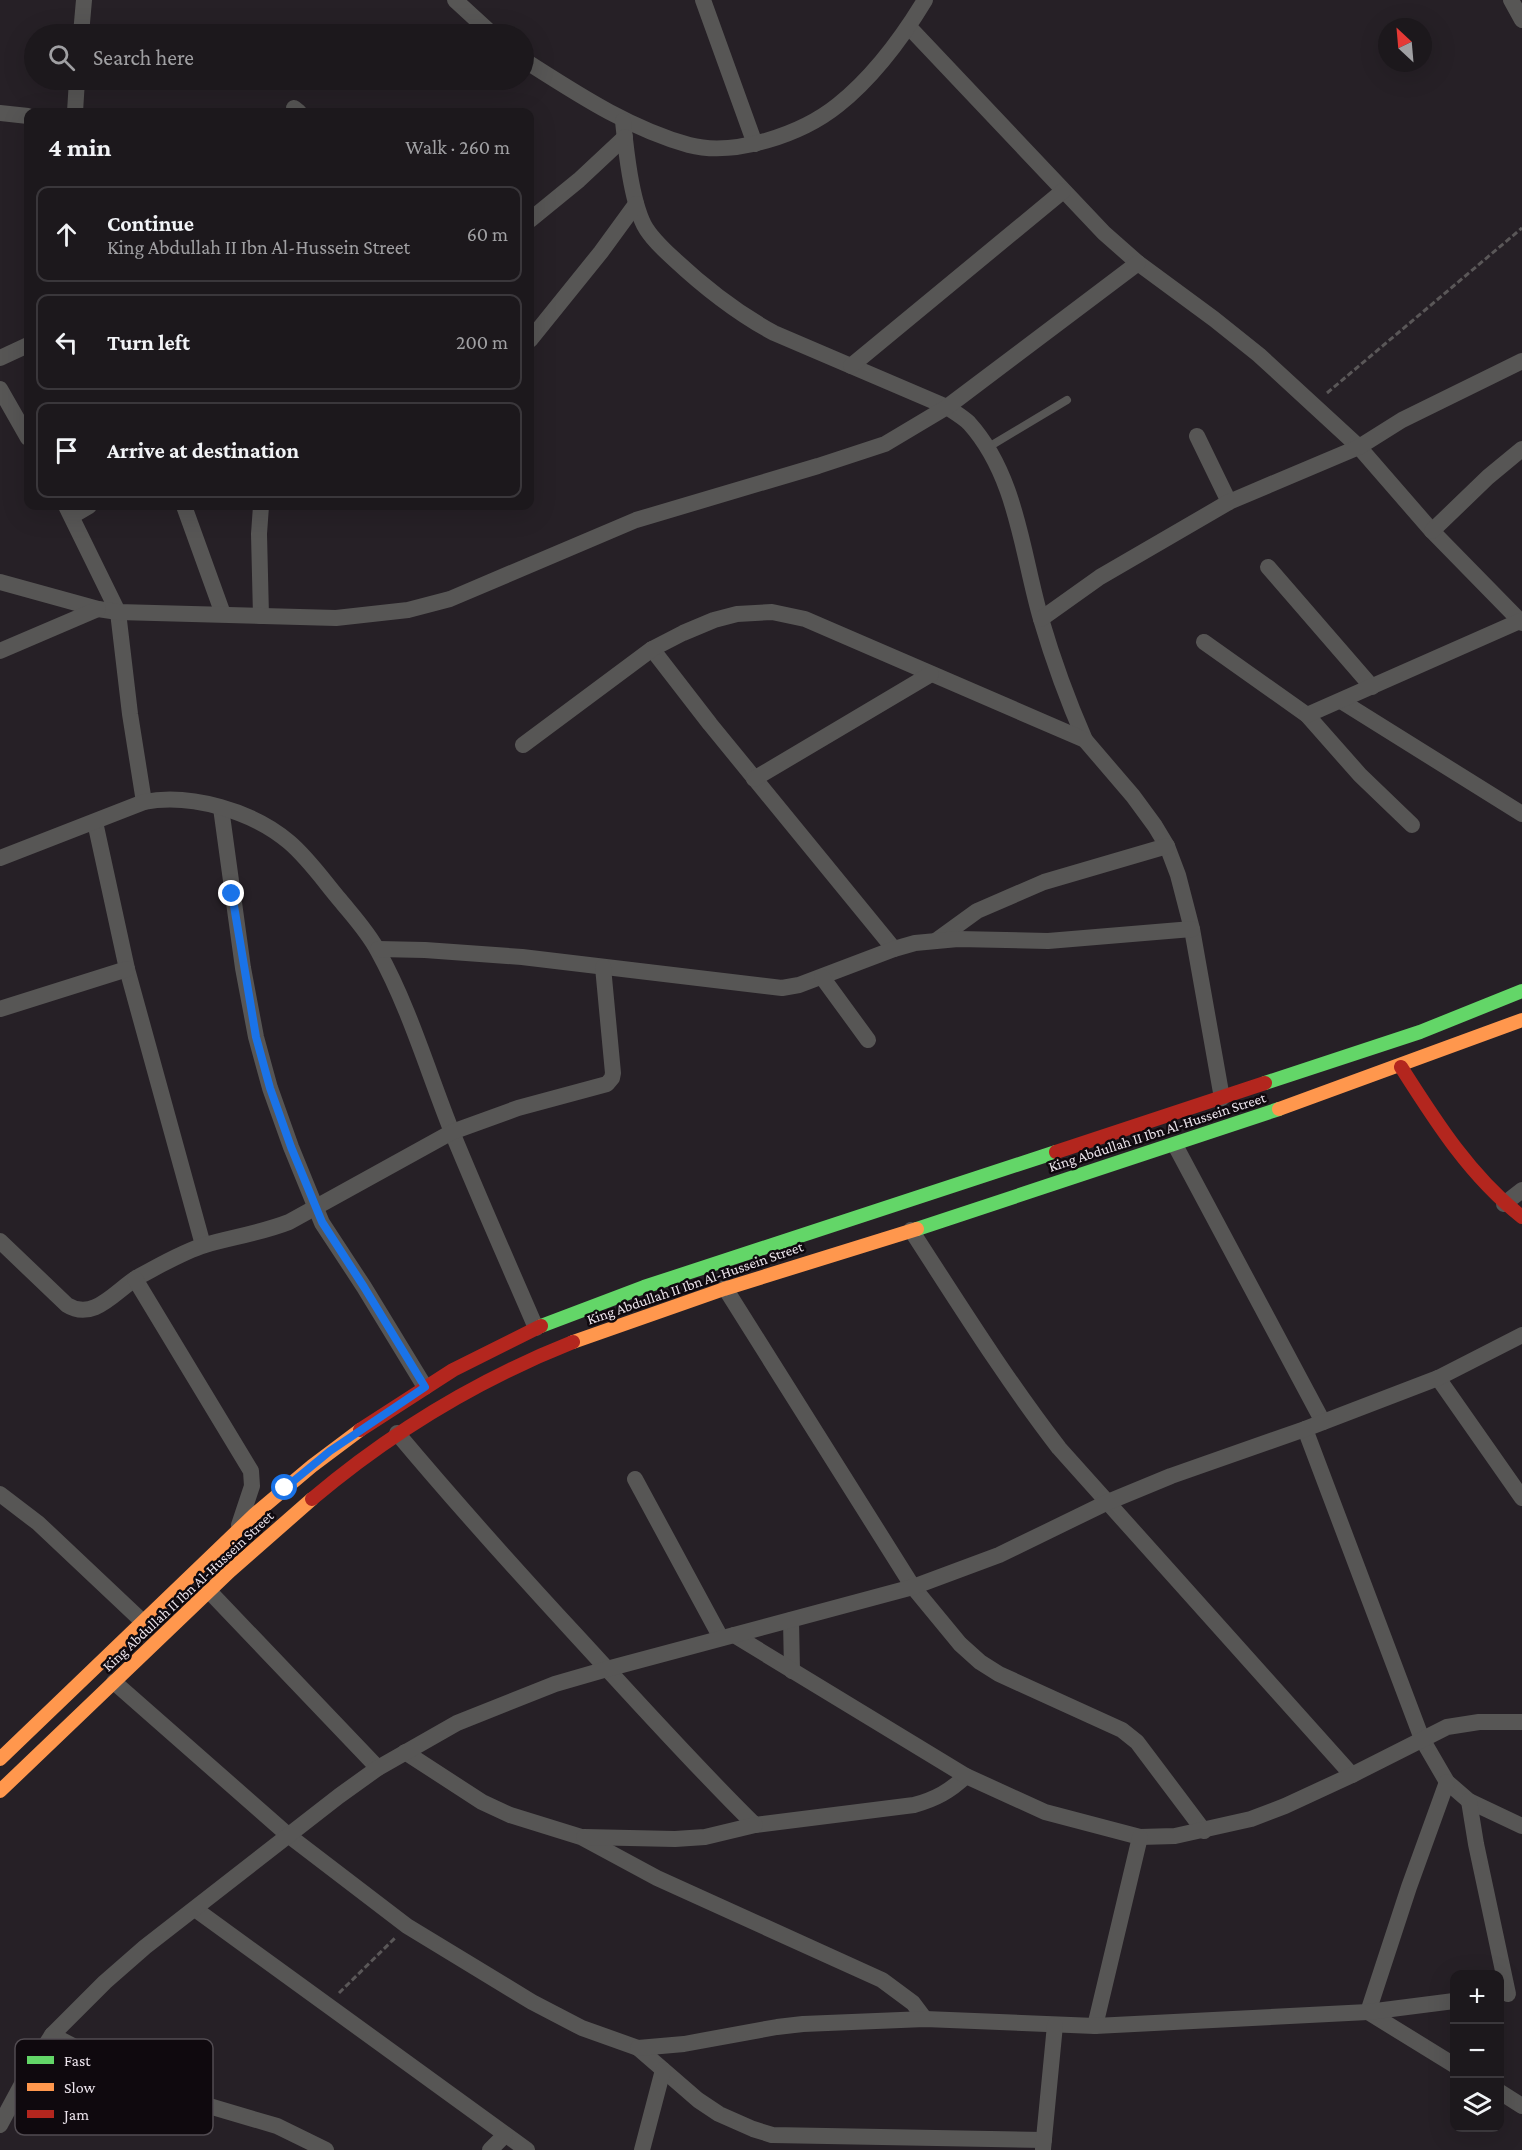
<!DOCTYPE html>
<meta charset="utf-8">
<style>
body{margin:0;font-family:"Crimson Pro",serif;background:#292529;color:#f1f3f6}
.controls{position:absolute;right:18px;bottom:18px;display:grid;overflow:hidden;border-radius:12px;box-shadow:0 6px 24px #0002}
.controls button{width:54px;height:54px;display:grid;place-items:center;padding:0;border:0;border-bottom:2px solid #3a373b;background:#1c181c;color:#f1f3f6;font:30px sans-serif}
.compass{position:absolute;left:1378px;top:18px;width:54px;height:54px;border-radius:50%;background:#1c181c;box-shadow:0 6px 24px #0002;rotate:334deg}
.stop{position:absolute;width:18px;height:18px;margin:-14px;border:4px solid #1a73e8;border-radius:50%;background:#fff}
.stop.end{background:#1a73e8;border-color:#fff;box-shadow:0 2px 6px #0008}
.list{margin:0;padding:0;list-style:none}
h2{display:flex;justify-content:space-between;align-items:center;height:78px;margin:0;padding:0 24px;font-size:26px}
h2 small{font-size:20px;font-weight:400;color:#a0a0a3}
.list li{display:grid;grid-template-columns:39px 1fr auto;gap:18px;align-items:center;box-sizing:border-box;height:96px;margin:0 12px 12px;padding:0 12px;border:2px solid #3a373b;border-radius:12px}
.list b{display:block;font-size:22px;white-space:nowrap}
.list p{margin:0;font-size:20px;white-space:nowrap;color:#a0a0a3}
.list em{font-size:20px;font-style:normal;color:#a0a0a3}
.icon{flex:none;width:33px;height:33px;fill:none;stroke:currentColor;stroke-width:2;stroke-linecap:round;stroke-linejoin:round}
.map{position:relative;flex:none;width:1522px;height:2150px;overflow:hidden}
.search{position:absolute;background:#1c181c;box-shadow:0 6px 24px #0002;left:24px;top:24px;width:510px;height:66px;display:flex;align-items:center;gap:15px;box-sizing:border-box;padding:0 21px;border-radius:33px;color:#a0a0a3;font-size:22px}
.panel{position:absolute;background:#1c181c;box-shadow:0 6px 24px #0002;left:24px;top:108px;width:510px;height:402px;border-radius:12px}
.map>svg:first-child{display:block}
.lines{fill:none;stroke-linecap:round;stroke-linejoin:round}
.path{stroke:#5a5758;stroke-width:3;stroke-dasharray:6 3;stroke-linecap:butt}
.lane{stroke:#575655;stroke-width:8}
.street{stroke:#575655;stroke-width:16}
.fast{stroke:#63d668;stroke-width:14}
.slow{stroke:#ff974d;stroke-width:14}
.jam{stroke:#b3261e;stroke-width:14}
.route{stroke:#1a73e8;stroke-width:8}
.labels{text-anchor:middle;stroke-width:5;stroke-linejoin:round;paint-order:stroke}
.street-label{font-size:15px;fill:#ece4ec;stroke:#0f090e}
.key{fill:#0f090e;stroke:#514b51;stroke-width:1.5}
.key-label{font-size:16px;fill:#ece4ec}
</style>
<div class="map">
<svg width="1522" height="2150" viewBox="0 0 1522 2150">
<rect width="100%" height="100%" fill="#262026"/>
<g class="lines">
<g class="path">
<polyline points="1327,393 1522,228"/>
<polyline points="339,1993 396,1937"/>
</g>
<polyline class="lane" points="987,448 1067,400"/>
<g class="street">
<polyline points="455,0 492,34"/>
<polyline points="703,0 755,144"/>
<polyline points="1511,0 1522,20"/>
<polyline points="909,27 1104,233 1138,263 1214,319 1259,355 1359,447 1432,531 1522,623"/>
<polyline points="81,34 84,0"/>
<path d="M524,60C576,93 628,128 689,145C735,157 802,134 838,105C873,77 902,38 925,0"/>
<polyline points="294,108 299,112"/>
<polyline points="75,112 77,80"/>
<polyline points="0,113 28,116"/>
<path d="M623,121C626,150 631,199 644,225C651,238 663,249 674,259C705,288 737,313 774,333L947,407C954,412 963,417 969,423C1017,476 1022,554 1041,619C1053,660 1068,701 1085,740"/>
<polyline points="530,220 579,180 625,137"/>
<polyline points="530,340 601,252 636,204"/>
<polyline points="0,358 28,345"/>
<polyline points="851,366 1063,191"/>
<polyline points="0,389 28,438"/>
<polyline points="1197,436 1229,502"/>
<polyline points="66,506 118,612 130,714 144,802"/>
<polyline points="184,506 223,614"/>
<polyline points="261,506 259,534 261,616"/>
<polyline points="72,516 89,506"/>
<polyline points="1432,531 1488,477 1522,449"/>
<polyline points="1268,567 1372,687"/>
<polyline points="0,582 98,609 118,612 336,618 408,610 450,599 636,520 818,466 885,444 947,407 1138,263"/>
<polyline points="1041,619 1100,577 1229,502 1359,447 1402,420 1522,361"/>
<polyline points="1204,642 1307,715 1360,775 1412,825"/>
<polyline points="652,649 710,724 894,949"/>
<polyline points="0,651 98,609"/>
<polyline points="1341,701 1522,814"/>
<polyline points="1307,715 1520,621"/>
<polyline points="523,745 652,649 683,633 714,620 737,614 772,612 805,619 1085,740 1133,796 1155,826 1167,846 1178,875 1192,929 1222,1098"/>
<polyline points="754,779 931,674"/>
<polyline points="221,808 243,968 256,1037 270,1088 291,1147 322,1223 364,1287 425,1387"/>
<polyline points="95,822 127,969 203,1245"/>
<path d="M0,858L144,802C190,793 253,811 289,842C308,858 324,881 340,900C353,916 368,932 378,951C409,1007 428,1072 452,1132C479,1198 508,1263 536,1328"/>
<polyline points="937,940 977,911 1044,882 1167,846"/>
<polyline points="378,949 425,950 522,957 782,988 799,985 894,949 915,943 958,939 1048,941 1192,929"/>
<polyline points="822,977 868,1040"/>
<polyline points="0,1009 127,969"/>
<polyline points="1175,1145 1323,1422"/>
<polyline points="1504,1204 1522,1190"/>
<path d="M911,1230C959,1304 1005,1378 1059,1448L1352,1775"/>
<path d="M0,1241L67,1305C94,1322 116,1290 138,1277C159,1266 182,1252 205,1245C233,1237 261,1233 289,1222L452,1132L518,1108L607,1084L612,1078L613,1073L603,967"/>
<polyline points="135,1279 251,1471 252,1486 239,1525"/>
<polyline points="725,1288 913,1587 960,1644 980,1662 999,1674 1122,1730 1137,1742 1204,1831"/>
<polyline points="1438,1378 1522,1498"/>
<polyline points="1305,1429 1422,1739 1447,1782 1469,1801 1522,1826"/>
<path d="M397,1433C455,1502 515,1569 576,1635C635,1699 693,1764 755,1825L914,1805C936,1799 950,1791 966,1776"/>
<polyline points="635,1479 721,1638"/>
<polyline points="0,1494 38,1523 143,1622"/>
<polyline points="209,1591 378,1768"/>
<polyline points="791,1620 792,1671"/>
<polyline points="734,1635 966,1776 1045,1812 1140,1837 1175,1836 1251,1819 1285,1806 1352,1775 1447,1727 1479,1722 1522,1722"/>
<polyline points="114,1682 288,1835 407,1926 532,2002 582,2028 638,2048 698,2100 719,2114 753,2129 772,2135 1044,2140"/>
<polyline points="405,1752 482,1802 510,1815 581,1837 657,1878 882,1980 913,2003 925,2019"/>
<polyline points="1447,1782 1409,1887 1368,2012 1454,2065"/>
<polyline points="1469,1801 1476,1844 1508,1994"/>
<polyline points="584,1837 675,1839 705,1837 755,1825"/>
<polyline points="195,1909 527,2150"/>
<polyline points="1095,2026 1140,1837"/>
<polyline points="52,2035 144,2083 199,2103 277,2126 326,2150"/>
<polyline points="638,2048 684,2044 777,2027 803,2024 925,2019 1095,2026 1368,2012 1454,2001"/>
<polyline points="1500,2092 1522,2106"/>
<polyline points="0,2125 29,2071 52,2035 105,1982 145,1947 339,1796 378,1768 457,1723 555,1684 607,1669 913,1587 999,1555 1108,1502 1171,1476 1305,1429 1438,1378 1522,1335"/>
<polyline points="1043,2149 1055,2025"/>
<polyline points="490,2150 505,2135"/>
<polyline points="642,2150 663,2070"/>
</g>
<g class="fast">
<polyline points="1265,1083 1420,1032 1522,991"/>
<polyline points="917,1229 1279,1109"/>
<polyline points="541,1326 644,1287 1056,1152"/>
</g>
<g class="slow">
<polyline points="1279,1109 1522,1020"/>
<polyline points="573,1342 724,1289 917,1229"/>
<polyline points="0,1759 255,1514 312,1466 360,1430"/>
<polyline points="0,1791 230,1571 312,1499"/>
</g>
<g class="jam">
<path d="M1401,1067C1436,1122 1470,1176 1522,1217"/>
<polyline points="1056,1152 1265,1083"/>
<polyline points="360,1430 453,1370 541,1326"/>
<path d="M312,1499C390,1433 477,1380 573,1342"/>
</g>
</g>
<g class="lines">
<polyline class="route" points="232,894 256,1037 270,1088 291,1147 322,1222 364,1287 425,1387 330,1451 285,1488"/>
</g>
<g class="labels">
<g class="street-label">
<text transform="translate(1157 1132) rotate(-18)" y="5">King Abdullah II Ibn Al-Hussein Street</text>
<text transform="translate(695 1283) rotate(-19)" y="5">King Abdullah II Ibn Al-Hussein Street</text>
<text transform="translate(188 1591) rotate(-43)" y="5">King Abdullah II Ibn Al-Hussein Street</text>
</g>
</g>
<rect x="15" y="2039" width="198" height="96" rx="9" class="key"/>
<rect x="27" y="2056" width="27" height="8" fill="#63d668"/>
<rect x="27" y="2083" width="27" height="8" fill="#ff974d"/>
<rect x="27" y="2110" width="27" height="8" fill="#b3261e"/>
<g class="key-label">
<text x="64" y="2066">Fast</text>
<text x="64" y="2093">Slow</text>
<text x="64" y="2120">Jam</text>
</g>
</svg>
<div class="controls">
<button>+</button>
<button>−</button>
<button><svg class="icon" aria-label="layers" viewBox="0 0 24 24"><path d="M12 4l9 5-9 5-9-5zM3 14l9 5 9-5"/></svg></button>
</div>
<svg class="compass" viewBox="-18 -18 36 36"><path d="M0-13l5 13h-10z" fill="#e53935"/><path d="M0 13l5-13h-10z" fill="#a0a0a3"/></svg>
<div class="stop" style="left:285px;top:1488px"></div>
<div class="stop end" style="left:232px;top:894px"></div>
<div class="search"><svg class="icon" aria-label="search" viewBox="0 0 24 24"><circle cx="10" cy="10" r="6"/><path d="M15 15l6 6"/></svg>Search here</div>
<section class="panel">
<h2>4 min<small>Walk · 260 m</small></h2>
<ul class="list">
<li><svg class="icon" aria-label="ahead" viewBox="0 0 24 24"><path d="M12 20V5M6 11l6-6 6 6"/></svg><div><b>Continue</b><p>King Abdullah II Ibn Al-Hussein Street</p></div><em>60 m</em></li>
<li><svg class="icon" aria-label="left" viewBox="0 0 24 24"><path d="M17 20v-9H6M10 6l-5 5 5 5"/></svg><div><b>Turn left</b></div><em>200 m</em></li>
<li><svg class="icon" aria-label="arrive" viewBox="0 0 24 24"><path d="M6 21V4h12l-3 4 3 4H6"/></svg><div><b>Arrive at destination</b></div></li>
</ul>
</section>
</div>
